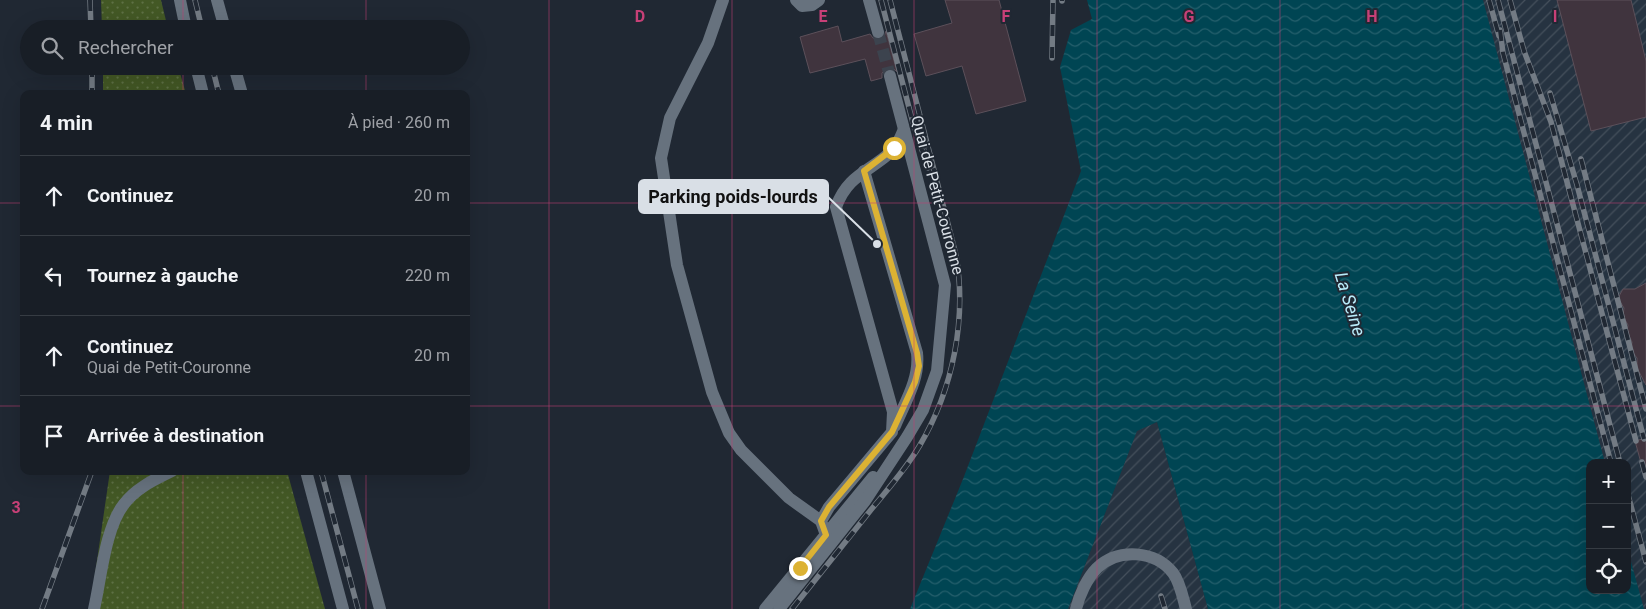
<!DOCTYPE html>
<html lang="fr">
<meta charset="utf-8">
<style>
body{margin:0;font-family:Roboto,sans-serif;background:#252b32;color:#f1f3f6}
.controls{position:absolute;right:15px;bottom:15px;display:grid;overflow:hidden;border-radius:10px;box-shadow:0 5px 20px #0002}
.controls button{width:45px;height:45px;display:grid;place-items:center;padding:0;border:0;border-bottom:1px solid #363c43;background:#181e26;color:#f1f3f6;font:25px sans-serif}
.stop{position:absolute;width:15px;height:15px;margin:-11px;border:4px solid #dcb233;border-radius:50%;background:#fff}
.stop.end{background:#dcb233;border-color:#fff;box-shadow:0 1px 5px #0008}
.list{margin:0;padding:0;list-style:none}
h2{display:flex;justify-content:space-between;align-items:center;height:65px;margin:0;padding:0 20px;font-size:21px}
h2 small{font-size:16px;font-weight:400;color:#9fa2a7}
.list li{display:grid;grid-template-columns:32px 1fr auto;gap:15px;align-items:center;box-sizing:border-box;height:80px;padding:0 20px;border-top:1px solid #363c43}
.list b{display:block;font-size:19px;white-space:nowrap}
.list p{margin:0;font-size:16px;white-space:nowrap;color:#9fa2a7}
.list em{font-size:16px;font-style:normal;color:#9fa2a7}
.icon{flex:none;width:28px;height:28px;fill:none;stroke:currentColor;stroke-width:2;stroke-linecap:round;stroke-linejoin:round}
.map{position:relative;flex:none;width:1646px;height:609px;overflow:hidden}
.search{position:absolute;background:#181e26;box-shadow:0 5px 20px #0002;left:20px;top:20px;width:450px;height:55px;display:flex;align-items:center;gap:12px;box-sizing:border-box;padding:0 18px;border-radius:28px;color:#9fa2a7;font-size:19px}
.panel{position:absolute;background:#181e26;box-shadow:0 5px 20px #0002;left:20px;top:90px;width:450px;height:385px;border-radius:10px}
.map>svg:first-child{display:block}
.industrial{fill:url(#industrial-furrows);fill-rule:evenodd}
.grass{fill:url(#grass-dots)}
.water{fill:url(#water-waves)}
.building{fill:#40343e;stroke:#5c505a}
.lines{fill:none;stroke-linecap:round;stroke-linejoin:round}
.minor-tunnel{stroke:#3c434e;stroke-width:12;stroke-dasharray:12 6;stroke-linecap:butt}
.minor{stroke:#67727e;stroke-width:12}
.rail-casing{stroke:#737b84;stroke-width:5.5}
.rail{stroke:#202833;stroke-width:4;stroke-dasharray:11;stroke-linecap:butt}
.route{stroke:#dcb233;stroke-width:6}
.grid{fill:none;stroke:#c74077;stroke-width:1;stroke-opacity:0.55}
.labels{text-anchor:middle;stroke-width:4;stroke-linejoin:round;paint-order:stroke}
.street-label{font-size:16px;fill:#d9dfe6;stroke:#202833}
.water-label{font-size:18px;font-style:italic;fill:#b9ecfa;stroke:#202833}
.grid-label{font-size:16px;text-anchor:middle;font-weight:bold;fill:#c74077;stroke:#202833;stroke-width:4;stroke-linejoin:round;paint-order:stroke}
.leader{fill:none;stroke:#d9dfe6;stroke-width:2}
.callout-dot{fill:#d9dfe6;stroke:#202833;stroke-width:2}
.callout{fill:#d9dfe6;stroke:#d9dfe6;stroke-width:2}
.callout-label{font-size:18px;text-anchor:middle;font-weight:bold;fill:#111}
</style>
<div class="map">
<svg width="1646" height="609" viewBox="0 0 1646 609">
<defs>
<pattern id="industrial-furrows" width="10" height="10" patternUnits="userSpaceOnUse" patternTransform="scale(1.25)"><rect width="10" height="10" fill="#263341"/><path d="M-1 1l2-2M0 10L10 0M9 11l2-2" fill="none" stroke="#45505c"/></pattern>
<pattern id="grass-dots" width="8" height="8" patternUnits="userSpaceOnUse" patternTransform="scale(1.25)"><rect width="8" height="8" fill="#435825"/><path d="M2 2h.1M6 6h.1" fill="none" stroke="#5e7045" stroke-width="1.8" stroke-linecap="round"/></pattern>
<pattern id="water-waves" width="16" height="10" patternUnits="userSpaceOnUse" patternTransform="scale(1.25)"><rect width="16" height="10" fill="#004553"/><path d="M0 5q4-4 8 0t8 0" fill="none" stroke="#255f6c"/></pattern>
</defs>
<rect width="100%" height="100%" fill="#202833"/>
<g class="industrial">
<path d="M1408,0H1646V609H1590ZM1590,463H1627V590H1590Z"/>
<polygon points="1157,422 1208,609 1068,609 1137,430"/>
</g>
<g class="grass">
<polygon points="101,0 161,0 168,29 102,29"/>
<polygon points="103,66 178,66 186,94 103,94"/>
<polygon points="110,471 287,471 325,609 90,609"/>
</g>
<polygon class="water" points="1087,0 1483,0 1605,463 1590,463 1590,590 1627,590 1627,547 1644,609 1208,609 1157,422 1137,431 1068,609 910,609 963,479 1081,171 1060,67 1071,30 1092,19"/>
<g class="building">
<polygon points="945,0 999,0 1026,101 976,114 962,66 926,76 914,34 952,23"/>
<polygon points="1557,0 1631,0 1646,61 1646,117 1591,131"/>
<polygon points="838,26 842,42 870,34 873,38 880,40 884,37 886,31 897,72 893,68 887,68 882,73 882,78 871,81 865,59 810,73 800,37"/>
<polygon points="1646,283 1646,385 1637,368 1637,358 1631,350 1632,342 1627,332 1628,325 1623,316 1624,308 1618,298 1623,289 1635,289"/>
<polygon points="1646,438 1646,470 1643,470 1635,441"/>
</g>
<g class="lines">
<polyline class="minor-tunnel" points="878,32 890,76"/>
<g class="minor">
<polyline points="180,0 186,29"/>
<polyline points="217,0 225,29"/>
<polyline points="723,0 708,43 670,118 661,158 677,265 712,392 729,433 741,450 789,498 821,521"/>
<polyline points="796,0 802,6 812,5 819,0"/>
<polyline points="869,0 878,32"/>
<polyline points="196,66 203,94"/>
<polyline points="234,66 242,94"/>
<path d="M864,171L917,353C920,379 905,402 895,426"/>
<polyline points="306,471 343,609"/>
<polyline points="343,471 380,609"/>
<path d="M831,541L826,535L821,521L829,507L892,432L893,412L836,207C848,174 870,172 893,150C898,144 901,136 904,129"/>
<path d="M94,609C101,579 105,528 124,504C136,488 154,480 172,471"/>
<polyline points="765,609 873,477"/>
<polyline points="779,609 865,501 907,437 923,410 937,371 945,285 890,76"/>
<path d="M1076,609C1079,596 1087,578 1097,568C1118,548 1155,550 1173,573C1180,582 1183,598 1186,609"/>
</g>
<g class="rail-casing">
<g id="rail">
<polyline points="90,0 91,29"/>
<polyline points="195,0 202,29"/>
<polyline points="881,0 913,123 928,168"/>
<polyline points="1062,0 1062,1"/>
<polyline points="1489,0 1499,36"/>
<polyline points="1498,0 1620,463"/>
<polyline points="1510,0 1524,51 1551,122 1636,441"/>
<polyline points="1500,30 1503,53 1611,463"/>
<polyline points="1052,58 1053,0"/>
<polyline points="92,66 92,94"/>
<polyline points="212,66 219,94"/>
<polyline points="1550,93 1577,185 1644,439"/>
<polyline points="1581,159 1646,409"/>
<polyline points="1642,462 1646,477"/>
<polyline points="321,471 358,609"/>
<polyline points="1627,491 1646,562"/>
<polyline points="1161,596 1165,609"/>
<polyline points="42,609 92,471"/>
<path d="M792,609C818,576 844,544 870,511C887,490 906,469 920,445C953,389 967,319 956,255L890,0"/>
</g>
</g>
<use href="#rail" class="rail"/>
</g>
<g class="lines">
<polyline class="route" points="800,568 826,535 821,521 829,507 892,432 915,382 919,366 917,353 864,171 894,148"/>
</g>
<path class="grid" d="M183,0V29M366,0V29M549,0V609M732,0V609M914,0V609M1097,0V609M1280,0V609M1463,0V609M183,66V94M366,66V94M0,203H24M466,203H1646M0,406H24M466,406H1646M183,471V609M366,471V609"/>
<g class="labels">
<g class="street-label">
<text transform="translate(938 195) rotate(75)" y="6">Quai de Petit-Couronne</text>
</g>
<g class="water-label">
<text transform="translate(1350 304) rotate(73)" y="6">La Seine</text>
</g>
</g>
<g class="grid-label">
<text x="640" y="22">D</text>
<text x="823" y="22">E</text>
<text x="1006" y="22">F</text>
<text x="1189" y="22">G</text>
<text x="1372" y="22">H</text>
<text x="1555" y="22">I</text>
<text x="16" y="513">3</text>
</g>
<path class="leader" d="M877 244L828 197"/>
<circle class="callout-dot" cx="877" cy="244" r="5"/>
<rect class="callout" x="639" y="180" width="189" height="33" rx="5"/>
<g class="callout-label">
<text x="733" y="203">Parking poids-lourds</text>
</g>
</svg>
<div class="controls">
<button>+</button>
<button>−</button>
<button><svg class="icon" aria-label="locate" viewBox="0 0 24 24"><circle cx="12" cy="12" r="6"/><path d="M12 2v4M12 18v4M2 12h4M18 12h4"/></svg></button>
</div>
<div class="stop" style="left:894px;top:148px"></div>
<div class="stop end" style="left:800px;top:568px"></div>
<div class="search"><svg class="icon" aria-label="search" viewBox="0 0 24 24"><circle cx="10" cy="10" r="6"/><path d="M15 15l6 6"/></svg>Rechercher</div>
<section class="panel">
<h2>4 min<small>À pied · 260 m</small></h2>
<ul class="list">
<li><svg class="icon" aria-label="ahead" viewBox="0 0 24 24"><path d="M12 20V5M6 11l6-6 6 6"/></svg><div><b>Continuez</b></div><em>20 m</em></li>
<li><svg class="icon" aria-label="left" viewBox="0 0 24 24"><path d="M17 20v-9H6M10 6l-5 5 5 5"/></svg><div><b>Tournez à gauche</b></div><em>220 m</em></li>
<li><svg class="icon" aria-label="ahead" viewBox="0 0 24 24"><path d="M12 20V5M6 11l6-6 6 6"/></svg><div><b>Continuez</b><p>Quai de Petit-Couronne</p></div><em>20 m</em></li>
<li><svg class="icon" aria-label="arrive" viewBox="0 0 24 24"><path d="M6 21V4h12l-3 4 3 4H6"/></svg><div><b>Arrivée à destination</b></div></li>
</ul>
</section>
</div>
